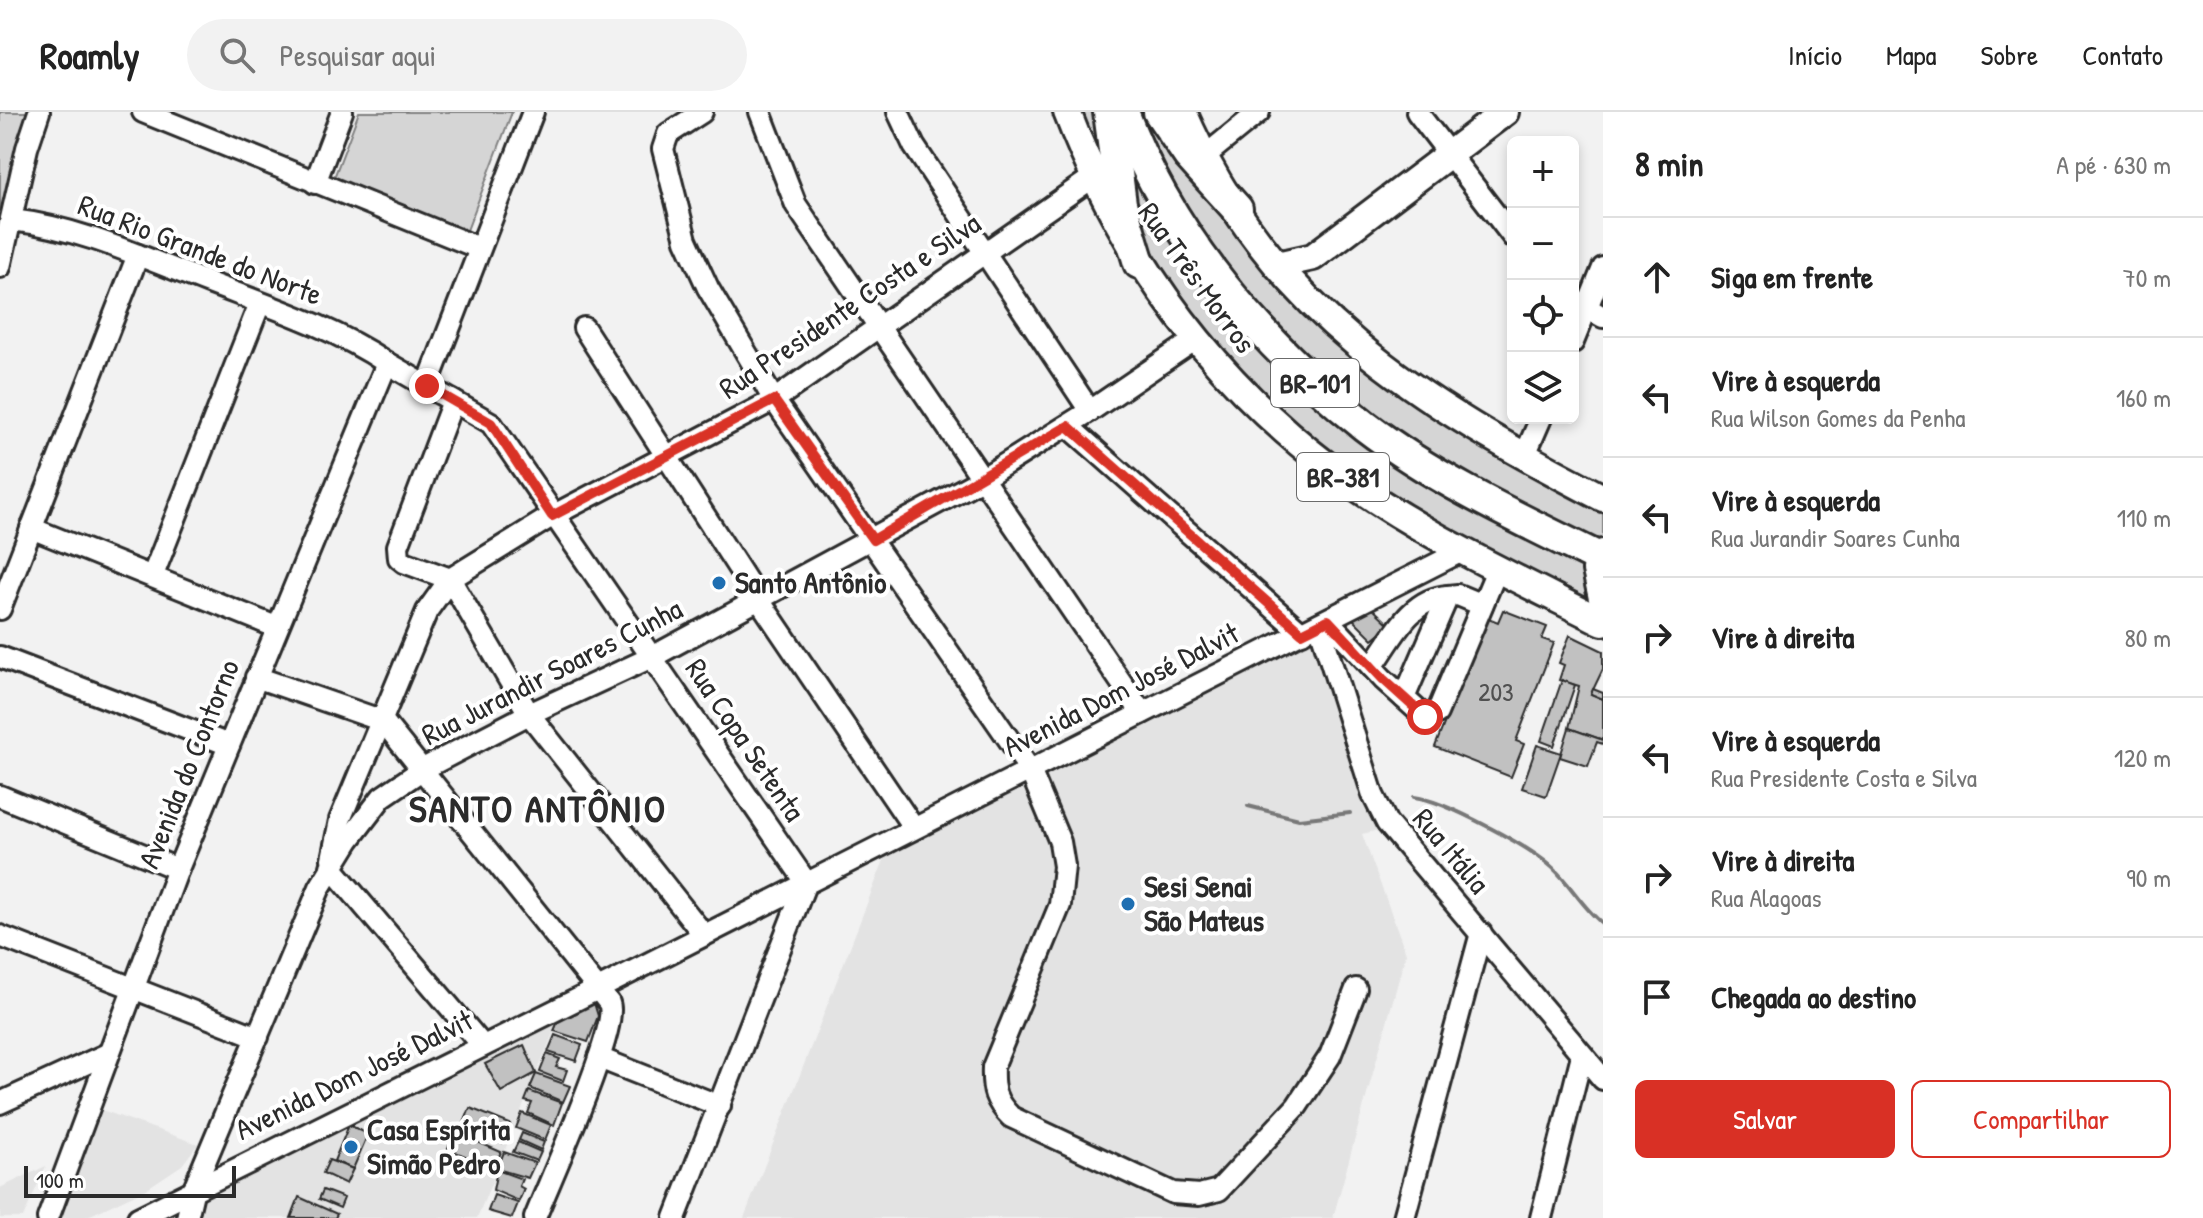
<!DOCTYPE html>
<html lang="pt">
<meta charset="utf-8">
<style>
body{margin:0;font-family:"Patrick Hand",sans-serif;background:#f2f2f2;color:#222}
.controls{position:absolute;right:24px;top:24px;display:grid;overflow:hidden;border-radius:12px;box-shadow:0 4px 12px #0003}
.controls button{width:72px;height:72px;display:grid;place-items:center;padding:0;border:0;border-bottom:2px solid #e0e0e0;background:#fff;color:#222;font:40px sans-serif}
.scale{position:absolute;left:24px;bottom:20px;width:212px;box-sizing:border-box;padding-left:8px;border:4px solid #2b2b2b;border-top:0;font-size:22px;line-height:28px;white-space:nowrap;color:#2b2b2b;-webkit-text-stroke:6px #fff;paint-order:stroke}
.stop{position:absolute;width:24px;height:24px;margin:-18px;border:6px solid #d93025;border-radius:50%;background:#fff}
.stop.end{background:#d93025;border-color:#fff;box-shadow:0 2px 8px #0008}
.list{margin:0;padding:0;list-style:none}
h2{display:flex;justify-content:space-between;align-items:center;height:104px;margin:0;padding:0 32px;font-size:34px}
h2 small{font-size:26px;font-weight:400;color:#767676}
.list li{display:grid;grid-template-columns:52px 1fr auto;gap:24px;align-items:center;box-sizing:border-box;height:120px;padding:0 32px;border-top:2px solid #e0e0e0}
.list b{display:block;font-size:30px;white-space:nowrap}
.list p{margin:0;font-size:26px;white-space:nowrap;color:#767676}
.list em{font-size:26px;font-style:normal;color:#767676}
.actions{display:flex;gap:16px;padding:24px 32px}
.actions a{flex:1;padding:18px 0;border:2px solid #d93025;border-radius:12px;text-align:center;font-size:28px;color:#d93025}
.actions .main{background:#d93025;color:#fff}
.icon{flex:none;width:44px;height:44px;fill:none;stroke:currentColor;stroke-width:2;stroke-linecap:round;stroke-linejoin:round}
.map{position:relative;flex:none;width:1603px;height:1106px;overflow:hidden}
header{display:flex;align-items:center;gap:48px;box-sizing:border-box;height:112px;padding:0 40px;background:#fff;border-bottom:2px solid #e0e0e0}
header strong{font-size:38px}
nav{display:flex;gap:44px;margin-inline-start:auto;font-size:28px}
.search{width:560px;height:72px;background:#f2f2f2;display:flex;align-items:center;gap:20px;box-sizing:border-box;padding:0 28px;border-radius:44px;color:#767676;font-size:30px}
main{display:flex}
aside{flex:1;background:#fff}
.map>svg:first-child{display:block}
.built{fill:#e3e3e3}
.green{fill:#d5d5d5;stroke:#808080;stroke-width:2}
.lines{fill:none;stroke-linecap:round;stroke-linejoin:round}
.stream{stroke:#787878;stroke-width:4}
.building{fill:#c1c1c1;stroke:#2b2b2b;stroke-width:2}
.minor-casing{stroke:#2b2b2b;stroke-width:26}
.major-casing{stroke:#2b2b2b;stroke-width:32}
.highway-casing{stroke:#2b2b2b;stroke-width:36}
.minor{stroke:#fff;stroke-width:20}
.major{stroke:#fff;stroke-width:26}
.highway{stroke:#fff;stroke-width:30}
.route{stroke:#d93025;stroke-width:10}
.poi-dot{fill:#1f6fb2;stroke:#fff;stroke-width:3}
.labels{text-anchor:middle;stroke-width:8;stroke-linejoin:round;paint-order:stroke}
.number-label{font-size:26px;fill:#505050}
.shield{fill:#fff;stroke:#6b6b6b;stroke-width:2}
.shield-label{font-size:28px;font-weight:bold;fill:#2b2b2b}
.street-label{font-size:30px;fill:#2b2b2b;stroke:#fff}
.poi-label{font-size:30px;font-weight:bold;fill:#2b2b2b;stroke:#fff;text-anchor:start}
.district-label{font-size:38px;font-weight:bold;letter-spacing:2px;fill:#2b2b2b;stroke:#fff}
</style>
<header>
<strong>Roamly</strong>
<div class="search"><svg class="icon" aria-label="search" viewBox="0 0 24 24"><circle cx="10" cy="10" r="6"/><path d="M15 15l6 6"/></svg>Pesquisar aqui</div>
<nav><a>Início</a><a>Mapa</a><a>Sobre</a><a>Contato</a></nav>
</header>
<main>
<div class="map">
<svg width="1603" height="1106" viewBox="0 0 1603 1106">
<rect width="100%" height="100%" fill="#f2f2f2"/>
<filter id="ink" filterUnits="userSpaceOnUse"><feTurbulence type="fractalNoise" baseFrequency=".0125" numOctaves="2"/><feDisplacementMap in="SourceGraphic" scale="16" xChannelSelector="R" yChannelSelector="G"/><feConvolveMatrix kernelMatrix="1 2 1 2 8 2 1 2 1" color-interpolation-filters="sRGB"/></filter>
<g filter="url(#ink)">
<g class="built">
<polygon points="1315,528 1356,669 1379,718 1362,722 1406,841 1333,1106 744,1106 886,743"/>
<polygon points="559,907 477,1106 190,1106 204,1084"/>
<polygon points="96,996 198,1032 182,1053 146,1077 84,1106 58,1106"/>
<polygon points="46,1054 23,1106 0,1106 0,1076"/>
</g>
<g class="green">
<polygon points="0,0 33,0 0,127"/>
<polygon points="359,0 512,0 466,121 332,71"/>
<polygon points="1075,0 1101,0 1110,80"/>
<path d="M1140,0H1149L1357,248L1456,318L1603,396V426L1595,428C1536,398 1476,369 1420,333C1294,253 1197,137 1140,0Z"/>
<polygon points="1117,26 1188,151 1235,213 1292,273 1335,308 1585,455 1592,494 1386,383 1284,306 1202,217 1143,128"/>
</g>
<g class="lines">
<g class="stream">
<path d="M1414,685C1444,688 1530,735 1553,756C1571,773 1583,796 1603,812"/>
<polyline points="1248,694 1299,707 1350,701"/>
</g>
</g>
<g class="building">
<polygon points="1372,496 1390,513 1373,527 1352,506"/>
<polygon points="1503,498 1547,515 1542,527 1554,531 1516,629 1524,632 1511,665 1435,635 1486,505 1498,510"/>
<polygon points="1570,523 1603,539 1603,557 1591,582 1603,587 1603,628 1569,616 1579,574 1559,568 1564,553 1559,551"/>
<polygon points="1562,568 1575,573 1554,634 1541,629"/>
<polygon points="1593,577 1603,581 1603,587 1591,582"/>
<polygon points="1569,616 1603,628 1603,632 1597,630 1588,654 1560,645"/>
<polygon points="1537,633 1561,641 1546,684 1522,676"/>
<polygon points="594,891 598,904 588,930 554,919 559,907"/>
<polygon points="555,923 582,933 576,949 548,940"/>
<polygon points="524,933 536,961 501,980 485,952"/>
<polygon points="547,942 560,947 556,955 567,958 563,969 540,960"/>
<polygon points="536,962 570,974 563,990 530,976"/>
<polygon points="529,979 562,991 554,1013 528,1001 532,991 525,989"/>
<polygon points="470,996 510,1012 502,1031 463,1014"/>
<polygon points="522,1001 551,1013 545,1028 516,1016"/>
<polygon points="349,1013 368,1022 353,1057 334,1049"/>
<polygon points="455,1020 501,1040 494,1056 448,1037"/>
<polygon points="522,1021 544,1030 541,1038 519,1028"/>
<polygon points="518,1030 541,1040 537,1049 513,1040"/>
<polygon points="504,1040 535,1051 528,1066 497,1057"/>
<polygon points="329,1048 353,1057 346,1072 323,1061"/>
<polygon points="497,1058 522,1067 519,1074 524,1077 519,1089 493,1078"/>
<polygon points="323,1078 344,1086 340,1096 319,1087"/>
<polygon points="494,1083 518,1091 512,1106 488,1099"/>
<polygon points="299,1085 337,1102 335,1106 291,1106"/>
</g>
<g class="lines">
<g class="minor-casing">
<g id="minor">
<polyline points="143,0 479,136"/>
<path d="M702,0L668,22L663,37L686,128L708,176L774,288L1030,658L1060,730L1064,754L1060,793L993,955C992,978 995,989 1011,1005L1173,1081L1199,1083L1219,1078L1297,994L1330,944L1356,877"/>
<polyline points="760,0 796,93 1142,601"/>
<polyline points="898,0 914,34 1090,299"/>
<polyline points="1417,0 1513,125"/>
<polyline points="1205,44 1259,0"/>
<polyline points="315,71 342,0"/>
<path d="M12,108C81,116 144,146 209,171C269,194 333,215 387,251L178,757L48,1106"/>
<polyline points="0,155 27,36 39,0"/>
<polyline points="1573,188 1603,205"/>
<polyline points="584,216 759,488 913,715"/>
<polyline points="1573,230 1603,156"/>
<polyline points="387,251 491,311 806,770 675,1106"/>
<polyline points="427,274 533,0"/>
<polyline points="1068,314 1302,521"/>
<polyline points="1524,345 1541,306"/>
<polyline points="31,416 276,515"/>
<polyline points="153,463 260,191"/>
<polyline points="450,467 529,602 704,823"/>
<polyline points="450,467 404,450 399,446 398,434 453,289"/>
<polyline points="0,497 138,143"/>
<polyline points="1328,508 1383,567 1425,605 1437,601 1497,458"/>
<polyline points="1319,512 1373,683 1387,711 1603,967"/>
<polyline points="0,545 229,633"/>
<path d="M1372,555C1392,527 1410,486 1448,484"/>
<path d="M256,565L383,609L609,891C620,916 548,1072 535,1106"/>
<polyline points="1404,586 1448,484 1458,483 1482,493"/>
<polyline points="0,684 178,757"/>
<polyline points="332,747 340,708 427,499 450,467 552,404 774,288 1092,66"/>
<polyline points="331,755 483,934"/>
<polyline points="0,824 258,925"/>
<polyline points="599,946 720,994"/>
<polyline points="0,991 107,942"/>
<polyline points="138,1106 610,871 1462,439"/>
<polyline points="187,1106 194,1076 320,775 349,728 382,685 423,657 529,602 652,545 980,368 1090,299 1196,227"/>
<polyline points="1404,1106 1481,821"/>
<polyline points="1541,1106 1582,943"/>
</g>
</g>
<g class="major-casing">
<g id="major">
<path d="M1067,0C1122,143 1207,262 1329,355C1413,419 1510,463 1603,510"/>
<path d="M1183,0C1269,199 1420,291 1603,386"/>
<polyline points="1277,153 1313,145 1505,0"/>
<polyline points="1603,441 1596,458 1603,491"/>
</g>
</g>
<g class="highway-casing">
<g id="highway">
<polyline points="1109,0 1121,92 1139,151"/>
<path d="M1123,0C1169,124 1262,233 1365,314C1437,369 1522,408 1603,448"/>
<polyline points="1159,0 1189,44 1237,97"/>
</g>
</g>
<use href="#minor" class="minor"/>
<use href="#major" class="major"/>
<use href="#highway" class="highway"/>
</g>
</g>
<g class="lines" filter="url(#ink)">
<polyline class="route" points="427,274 491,311 552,404 774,288 873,428 1068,314 1302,521 1328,508 1383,567 1425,605"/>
</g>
<g class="poi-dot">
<circle cx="719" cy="471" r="8"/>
<circle cx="1128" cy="792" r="8"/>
<circle cx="351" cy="1035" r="8"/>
</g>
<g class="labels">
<g class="number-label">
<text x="1496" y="589">203</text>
</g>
<g class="shield">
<rect x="1271" y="247" width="88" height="48" rx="6"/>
<rect x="1297" y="341" width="92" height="48" rx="6"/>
</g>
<g class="shield-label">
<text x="1315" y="281">BR-101</text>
<text x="1343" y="375">BR-381</text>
</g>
<g class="street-label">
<text transform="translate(200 138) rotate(21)" y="10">Rua Rio Grande do Norte</text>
<text transform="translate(1197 166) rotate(54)" y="10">Rua Três Morros</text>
<text transform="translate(850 194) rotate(-34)" y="10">Rua Presidente Costa e Silva</text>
<text transform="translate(552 560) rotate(-27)" y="10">Rua Jurandir Soares Cunha</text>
<text transform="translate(1121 578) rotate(-27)" y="10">Avenida Dom José Dalvit</text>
<text transform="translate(745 628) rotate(56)" y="10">Rua Copa Setenta</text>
<text transform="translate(189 652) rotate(-68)" y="10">Avenida do Contorno</text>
<text transform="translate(1451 739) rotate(50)" y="10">Rua Itália</text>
<text transform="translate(354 963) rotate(-26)" y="10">Avenida Dom José Dalvit</text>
</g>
<g class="poi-label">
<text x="735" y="481">Santo Antônio</text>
<text x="1144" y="785">Sesi Senai<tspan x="1144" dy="34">São Mateus</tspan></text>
<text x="367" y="1028">Casa Espírita<tspan x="367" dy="34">Simão Pedro</tspan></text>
</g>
<g class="district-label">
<text x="538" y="710">SANTO ANTÔNIO</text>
</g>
</g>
</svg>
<div class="controls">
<button>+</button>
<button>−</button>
<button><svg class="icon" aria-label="locate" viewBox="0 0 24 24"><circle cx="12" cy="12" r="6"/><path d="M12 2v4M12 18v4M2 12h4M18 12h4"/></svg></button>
<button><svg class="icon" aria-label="layers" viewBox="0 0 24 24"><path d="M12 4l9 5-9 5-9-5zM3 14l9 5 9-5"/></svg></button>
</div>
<div class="scale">100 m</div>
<div class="stop" style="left:1425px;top:605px"></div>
<div class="stop end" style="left:427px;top:274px"></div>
</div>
<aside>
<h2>8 min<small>A pé · 630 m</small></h2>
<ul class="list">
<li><svg class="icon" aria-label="ahead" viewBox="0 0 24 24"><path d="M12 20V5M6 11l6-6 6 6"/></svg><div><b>Siga em frente</b></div><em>70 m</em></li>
<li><svg class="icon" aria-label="left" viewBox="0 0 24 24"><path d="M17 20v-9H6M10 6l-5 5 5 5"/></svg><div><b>Vire à esquerda</b><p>Rua Wilson Gomes da Penha</p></div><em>160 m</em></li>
<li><svg class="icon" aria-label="left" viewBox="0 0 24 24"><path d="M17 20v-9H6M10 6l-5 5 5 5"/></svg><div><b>Vire à esquerda</b><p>Rua Jurandir Soares Cunha</p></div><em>110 m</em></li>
<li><svg class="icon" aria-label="right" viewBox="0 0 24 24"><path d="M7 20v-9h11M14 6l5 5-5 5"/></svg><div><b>Vire à direita</b></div><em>80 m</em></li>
<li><svg class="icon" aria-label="left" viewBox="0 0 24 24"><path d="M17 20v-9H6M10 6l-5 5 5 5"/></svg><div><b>Vire à esquerda</b><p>Rua Presidente Costa e Silva</p></div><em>120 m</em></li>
<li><svg class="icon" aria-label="right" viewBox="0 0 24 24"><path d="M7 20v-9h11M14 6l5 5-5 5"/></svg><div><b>Vire à direita</b><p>Rua Alagoas</p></div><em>90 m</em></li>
<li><svg class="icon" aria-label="arrive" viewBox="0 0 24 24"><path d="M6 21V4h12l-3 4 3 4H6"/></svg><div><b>Chegada ao destino</b></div></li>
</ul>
<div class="actions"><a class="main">Salvar</a><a>Compartilhar</a></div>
</aside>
</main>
